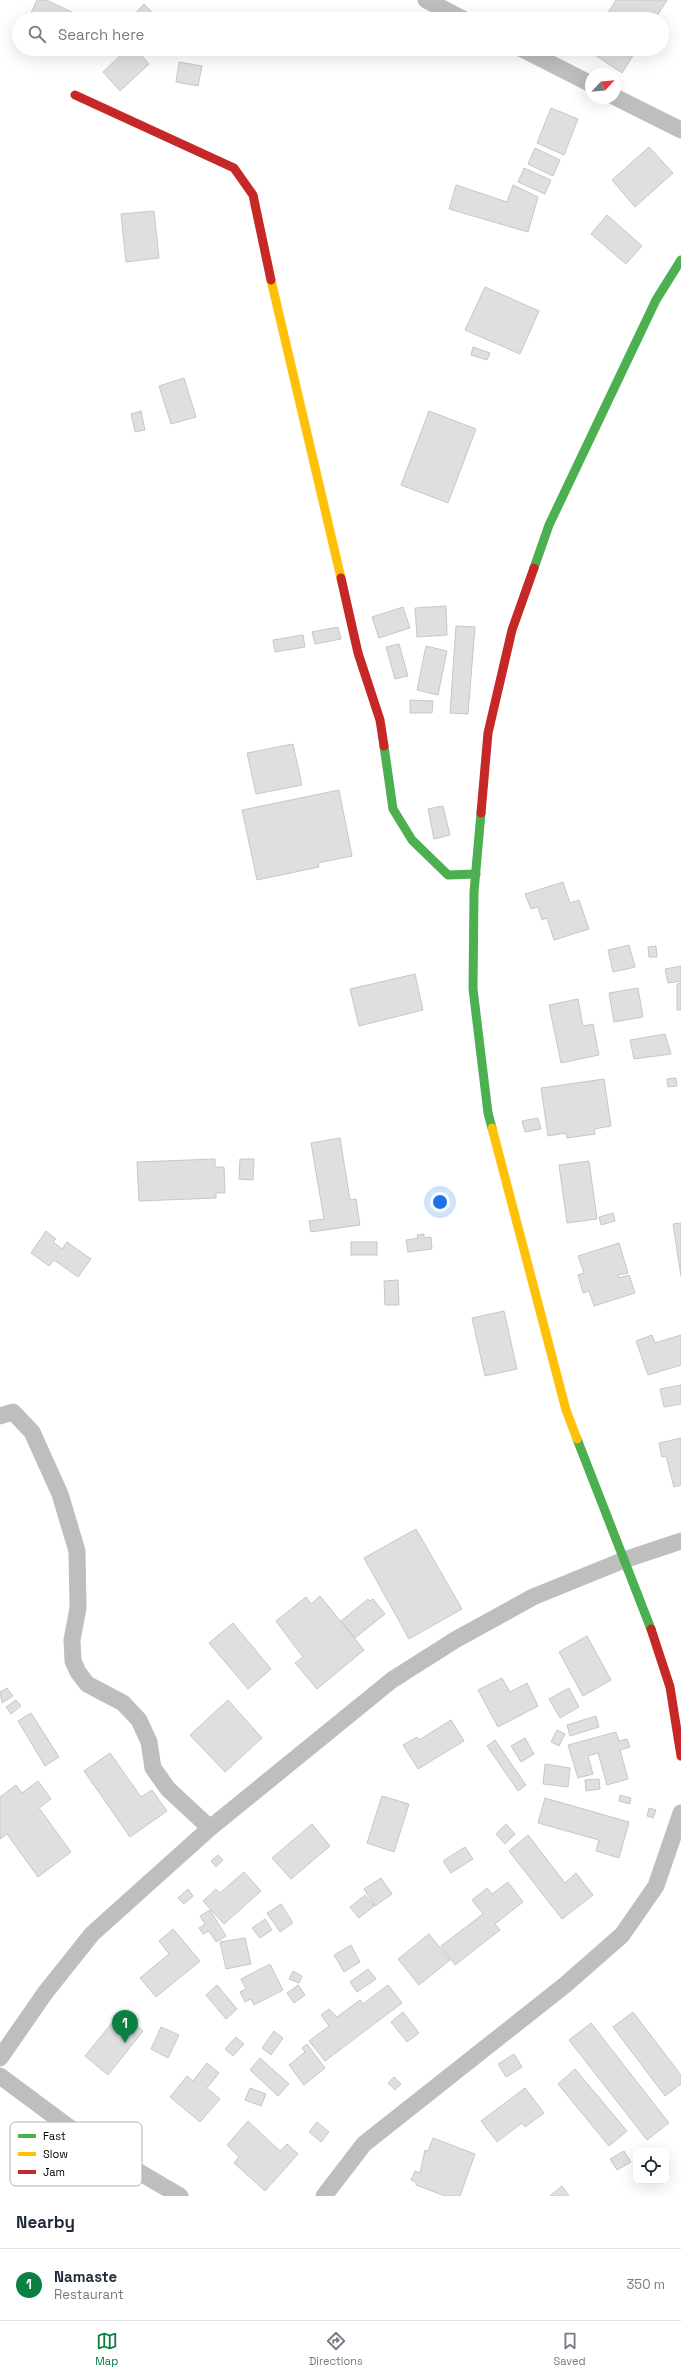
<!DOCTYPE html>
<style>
body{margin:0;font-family:"Space Grotesk",sans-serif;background:#f6f6f7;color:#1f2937}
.controls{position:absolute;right:12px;bottom:12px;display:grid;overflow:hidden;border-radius:8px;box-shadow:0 4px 16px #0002}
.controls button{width:36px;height:36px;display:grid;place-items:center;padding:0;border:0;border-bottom:1px solid #e0e1e3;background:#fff;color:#1f2937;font:20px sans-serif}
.compass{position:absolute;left:585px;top:68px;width:36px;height:36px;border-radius:50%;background:#fff;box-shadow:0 4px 16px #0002;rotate:64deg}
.you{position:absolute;left:440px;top:1202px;width:14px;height:14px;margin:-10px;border:3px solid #fff;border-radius:50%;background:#1a73e8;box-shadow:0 0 0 6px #1a73e833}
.badge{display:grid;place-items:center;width:26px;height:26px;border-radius:50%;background:#0b8043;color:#fff;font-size:13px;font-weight:700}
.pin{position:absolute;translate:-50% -33px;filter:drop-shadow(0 1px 2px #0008)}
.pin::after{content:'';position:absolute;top:21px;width:14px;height:12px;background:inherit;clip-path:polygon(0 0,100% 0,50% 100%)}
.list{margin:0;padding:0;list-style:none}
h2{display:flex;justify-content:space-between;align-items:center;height:52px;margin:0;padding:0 16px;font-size:17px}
h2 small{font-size:13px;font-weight:400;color:#747a83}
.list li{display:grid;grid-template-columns:26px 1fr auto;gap:12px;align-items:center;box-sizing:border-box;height:72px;padding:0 16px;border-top:1px solid #e0e1e3}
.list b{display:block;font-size:15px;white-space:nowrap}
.list p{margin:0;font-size:13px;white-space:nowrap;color:#747a83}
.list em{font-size:13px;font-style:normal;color:#747a83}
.icon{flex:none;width:22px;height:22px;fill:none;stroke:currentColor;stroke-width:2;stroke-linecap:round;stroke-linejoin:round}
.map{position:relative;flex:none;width:681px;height:2196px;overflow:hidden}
.search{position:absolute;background:#fff;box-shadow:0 4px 16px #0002;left:12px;right:12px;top:12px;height:44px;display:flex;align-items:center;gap:10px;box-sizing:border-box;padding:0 14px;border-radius:22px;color:#747a83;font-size:15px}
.sheet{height:124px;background:#fff}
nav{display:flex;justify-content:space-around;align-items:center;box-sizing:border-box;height:56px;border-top:1px solid #e0e1e3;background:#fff;font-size:11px;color:#747a83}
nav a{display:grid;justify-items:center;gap:2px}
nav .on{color:#0b8043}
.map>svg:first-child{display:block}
.building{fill:#dfdfdf;stroke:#c7c7c7}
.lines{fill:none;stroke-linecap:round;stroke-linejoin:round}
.street{stroke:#bebebe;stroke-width:17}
.fast{stroke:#4caf50;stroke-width:9}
.slow{stroke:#ffc107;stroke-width:9}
.jam{stroke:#c62828;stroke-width:9}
.key{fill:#fff;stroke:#b2b2b2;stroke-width:1}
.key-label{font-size:11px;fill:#000}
</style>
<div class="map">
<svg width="681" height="2196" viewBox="0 0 681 2196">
<rect width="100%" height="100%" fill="#fff"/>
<g class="building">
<polygon points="37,0 46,0 72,12 69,19 42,19 31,13"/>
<polygon points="616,0 667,0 655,19 604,19"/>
<polygon points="144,4 159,19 134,19 132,17"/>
<polygon points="127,49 136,49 149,64 120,91 103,72"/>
<polygon points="586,49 637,49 622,73"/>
<polygon points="179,62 202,66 198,86 176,82"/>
<polygon points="551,108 578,119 564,155 537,143"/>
<polygon points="649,147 673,173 635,207 612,180"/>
<polygon points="535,148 560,160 553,176 528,164"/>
<polygon points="524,168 551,180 545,194 518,182"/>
<polygon points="456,185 507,202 513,185 538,197 528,232 449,209"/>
<polygon points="154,211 159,258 126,262 121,214"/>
<polygon points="607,215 642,246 626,264 591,234"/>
<polygon points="485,287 539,311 520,354 465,330"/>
<polygon points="473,347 490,353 487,360 471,355"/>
<polygon points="184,378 196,417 171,424 159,386"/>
<polygon points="141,411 145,430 135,432 131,414"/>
<polygon points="429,411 476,429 448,503 401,485"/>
<polygon points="446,606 447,635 417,637 415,608"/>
<polygon points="403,607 410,628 379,638 372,617"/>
<polygon points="456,626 475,627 468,714 450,713"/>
<polygon points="338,627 341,639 315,644 312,632"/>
<polygon points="303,635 305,647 275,652 273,640"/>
<polygon points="399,644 408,676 395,679 386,647"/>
<polygon points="426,646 447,651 438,695 417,690"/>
<polygon points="410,700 433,701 432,713 410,713"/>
<polygon points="293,744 302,785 256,794 247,753"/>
<polygon points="339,790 352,856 318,863 319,867 257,880 242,810"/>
<polygon points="443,806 450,835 434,839 428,809"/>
<polygon points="563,882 570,903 579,900 589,929 554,940 547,918 542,920 538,907 531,909 525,894"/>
<polygon points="629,945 635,967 613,972 608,950"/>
<polygon points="656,946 657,957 649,957 648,947"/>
<polygon points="681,966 681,981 668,983 665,969"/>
<polygon points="415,974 423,1010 359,1026 350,989"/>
<polygon points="681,983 681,1010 677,1010 677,984"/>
<polygon points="638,988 643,1017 614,1022 609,993"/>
<polygon points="578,999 583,1026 593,1024 599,1055 561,1063 549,1005"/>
<polygon points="665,1034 671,1054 634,1059 630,1040"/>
<polygon points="676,1078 677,1086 668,1087 667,1079"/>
<polygon points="604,1079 611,1126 594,1129 595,1134 567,1138 566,1133 548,1136 541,1088"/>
<polygon points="538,1118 541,1129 525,1132 522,1121"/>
<polygon points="340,1138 350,1200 356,1199 360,1225 311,1232 309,1221 324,1219 311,1143"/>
<polygon points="215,1159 215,1167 224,1167 225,1193 216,1193 216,1198 139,1201 137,1162"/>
<polygon points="240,1159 254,1159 253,1180 239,1179"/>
<polygon points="589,1161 597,1219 567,1223 559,1165"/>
<polygon points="613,1213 615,1221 601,1225 599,1217"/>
<polygon points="681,1223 681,1276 673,1224"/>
<polygon points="46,1231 56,1239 53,1242 62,1249 67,1242 91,1259 78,1277 54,1260 49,1266 31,1253"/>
<polygon points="424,1234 424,1238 431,1237 432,1249 408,1252 406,1240 418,1238 417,1235"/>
<rect x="351" y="1242" width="26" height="13"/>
<polygon points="619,1243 628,1273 618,1275 619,1278 629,1275 635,1293 594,1306 589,1291 583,1293 578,1275 584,1273 578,1256"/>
<polygon points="398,1280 399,1305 385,1305 384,1281"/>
<polygon points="504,1311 517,1369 485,1376 472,1318"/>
<polygon points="652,1335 655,1343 681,1335 681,1365 648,1375 636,1341"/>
<polygon points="681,1385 681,1404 664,1407 660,1389"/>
<polygon points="681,1438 681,1485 674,1487 666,1456 662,1457 659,1443"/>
<polygon points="416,1529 462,1609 409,1639 364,1558"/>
<polygon points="320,1596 364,1650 317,1689 295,1663 303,1657 276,1621 306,1597 311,1604"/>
<polygon points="368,1599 370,1601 373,1599 385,1614 355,1638 341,1621"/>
<polygon points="233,1623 271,1669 248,1689 209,1643"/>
<polygon points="587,1636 611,1680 583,1696 559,1652"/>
<polygon points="502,1678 510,1692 527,1683 538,1706 498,1727 478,1690"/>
<polygon points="7,1688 13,1696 2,1703 0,1692"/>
<polygon points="569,1688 579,1707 560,1718 549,1699"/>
<polygon points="16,1700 21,1706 11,1714 6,1707"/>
<polygon points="228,1700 262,1738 225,1772 190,1735"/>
<polygon points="31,1713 59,1757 45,1766 18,1721"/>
<polygon points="596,1716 599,1727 570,1736 567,1725"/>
<polygon points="451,1720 464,1741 418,1769 403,1745 417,1737 419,1740"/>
<polygon points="557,1730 565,1734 559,1746 551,1742"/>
<polygon points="616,1732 619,1741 627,1739 630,1747 620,1750 628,1779 607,1785 598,1753 588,1756 593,1774 578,1778 568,1745"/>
<polygon points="525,1738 534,1754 521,1762 511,1746"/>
<polygon points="495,1740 526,1785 518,1791 487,1746"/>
<polygon points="110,1753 141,1797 152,1790 167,1811 130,1837 84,1771"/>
<polygon points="545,1764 570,1768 568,1787 543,1784"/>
<polygon points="599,1779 600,1789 586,1791 585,1780"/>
<polygon points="38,1781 51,1799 39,1808 71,1852 38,1877 7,1834 0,1839 0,1797 16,1785 22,1793"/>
<polygon points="620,1795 631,1798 630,1804 619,1801"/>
<polygon points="382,1796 409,1804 394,1852 367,1843"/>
<polygon points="545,1798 629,1822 619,1858 596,1851 599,1840 538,1823"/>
<polygon points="649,1808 656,1810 653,1818 647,1816"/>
<polygon points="312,1824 330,1846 291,1879 272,1858"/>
<polygon points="506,1824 515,1834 505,1844 496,1834"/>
<polygon points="528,1835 565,1883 576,1873 593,1895 562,1919 509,1851"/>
<polygon points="465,1847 473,1859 451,1873 443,1861"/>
<polygon points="218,1855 223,1860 216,1867 211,1861"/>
<polygon points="244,1872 261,1891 224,1924 203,1901 216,1889 220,1893"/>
<polygon points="381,1878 392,1894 375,1906 364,1889"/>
<polygon points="508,1882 523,1902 495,1924 500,1930 455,1965 441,1946 483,1914 472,1900 487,1888 492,1894"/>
<polygon points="188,1889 193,1896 184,1904 178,1898"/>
<polygon points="365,1895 374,1906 359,1918 350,1907"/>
<polygon points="281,1904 293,1923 280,1932 267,1913"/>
<polygon points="210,1910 226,1936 216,1942 209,1931 203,1934 199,1928 205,1924 200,1916"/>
<polygon points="265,1919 272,1930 260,1938 252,1928"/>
<polygon points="173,1929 200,1961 156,1997 140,1978 169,1954 159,1941"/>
<polygon points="429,1934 450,1960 419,1985 398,1959"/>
<polygon points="245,1938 251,1964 226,1969 220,1942"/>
<polygon points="351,1945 360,1962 344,1972 334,1955"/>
<polygon points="270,1964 283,1990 254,2005 251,1999 245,2002 240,1992 246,1989 241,1979"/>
<polygon points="368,1969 376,1979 357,1992 350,1982"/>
<polygon points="293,1971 302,1976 299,1983 289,1979"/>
<polygon points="217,1985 237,2009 226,2019 206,1995"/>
<polygon points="298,1985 305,1995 294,2003 287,1993"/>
<polygon points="388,1985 402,2003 325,2061 309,2041 329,2026 321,2015 329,2009 337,2017 360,2000 363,2004"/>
<polygon points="403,2012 419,2033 407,2042 391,2022"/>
<polygon points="633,2012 681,2075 681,2084 665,2096 613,2027"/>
<polygon points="120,2013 143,2031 108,2075 85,2056"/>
<polygon points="591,2023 669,2123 647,2140 569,2040"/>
<polygon points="161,2027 179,2035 168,2058 151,2049"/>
<polygon points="274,2031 283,2038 271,2055 262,2048"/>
<polygon points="236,2037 244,2044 233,2056 225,2049"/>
<polygon points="307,2044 325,2068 304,2085 289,2065 305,2052 302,2048"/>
<polygon points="514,2054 522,2067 506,2077 498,2064"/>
<polygon points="260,2058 289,2084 278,2096 250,2070"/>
<polygon points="207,2063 219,2073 207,2088 220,2099 200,2122 170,2097 187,2076 193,2081"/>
<polygon points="575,2069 627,2131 609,2146 558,2084"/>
<polygon points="394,2077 401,2084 395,2090 388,2083"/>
<polygon points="250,2088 266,2094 261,2106 245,2100"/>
<polygon points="525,2088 544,2113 525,2127 522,2123 497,2142 481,2121"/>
<polygon points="248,2121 280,2151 287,2144 298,2154 265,2191 234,2163 239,2157 227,2145"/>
<polygon points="317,2122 329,2132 321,2142 309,2132"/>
<polygon points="433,2138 475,2154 460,2196 445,2196 416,2185 416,2182 411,2180 415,2171 420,2173 425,2150 428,2151"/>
<polygon points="624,2151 631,2162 617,2170 610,2159"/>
<polygon points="562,2186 569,2196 550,2196"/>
</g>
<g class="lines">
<g class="street">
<polyline points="426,0 463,19"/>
<polyline points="522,49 591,84"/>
<polyline points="615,97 681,130"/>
<polyline points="0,1416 13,1412 32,1432 60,1494 77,1551 78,1608 72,1640 73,1661 78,1672 87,1684 123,1703 139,1720 149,1742 153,1768 168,1789 210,1828"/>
<polyline points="0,2058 45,1993 92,1934 210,1828 392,1680 455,1640 533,1597 624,1560 681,1541"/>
<polyline points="0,2076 93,2145 180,2196"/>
<polyline points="324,2196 364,2144 565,1985 622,1935 656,1886 681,1813"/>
</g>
<g class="fast">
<polyline points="534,568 549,525 656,300 681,260"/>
<polyline points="384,746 393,809 412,840 448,875 476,874"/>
<polyline points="481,813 474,892 473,989 488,1113 492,1128"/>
<polyline points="577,1439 651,1629"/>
</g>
<g class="slow">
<polyline points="271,280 341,578"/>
<polyline points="492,1128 566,1410 577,1439"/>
</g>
<g class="jam">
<polyline points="75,95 234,168 253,195 271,280"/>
<polyline points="341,578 358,653 380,720 384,746"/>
<polyline points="481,813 488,733 512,630 534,568"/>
<polyline points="651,1629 670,1687 681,1756"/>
</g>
</g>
<rect x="10" y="2122" width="132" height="64" rx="6" class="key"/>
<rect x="18" y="2134" width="18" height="4" fill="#4caf50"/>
<rect x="18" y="2152" width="18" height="4" fill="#ffc107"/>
<rect x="18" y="2170" width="18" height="4" fill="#c62828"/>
<g class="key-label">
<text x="43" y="2140">Fast</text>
<text x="43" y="2158">Slow</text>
<text x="43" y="2176">Jam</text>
</g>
</svg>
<div class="controls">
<button><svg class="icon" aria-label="locate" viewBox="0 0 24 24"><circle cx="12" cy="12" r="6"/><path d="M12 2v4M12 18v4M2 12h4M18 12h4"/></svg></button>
</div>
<svg class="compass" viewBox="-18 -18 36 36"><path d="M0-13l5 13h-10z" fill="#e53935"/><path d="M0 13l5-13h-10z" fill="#747a83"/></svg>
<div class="you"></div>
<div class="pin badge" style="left:125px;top:2043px">1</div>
<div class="search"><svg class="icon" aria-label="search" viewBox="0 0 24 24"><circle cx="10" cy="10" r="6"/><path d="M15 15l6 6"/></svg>Search here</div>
</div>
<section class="sheet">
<h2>Nearby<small></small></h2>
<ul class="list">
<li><span class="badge">1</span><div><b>Namaste</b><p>Restaurant</p></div><em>350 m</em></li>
</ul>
</section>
<nav>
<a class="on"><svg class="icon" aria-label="map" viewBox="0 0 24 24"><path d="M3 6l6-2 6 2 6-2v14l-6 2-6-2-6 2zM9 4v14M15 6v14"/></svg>Map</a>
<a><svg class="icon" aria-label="directions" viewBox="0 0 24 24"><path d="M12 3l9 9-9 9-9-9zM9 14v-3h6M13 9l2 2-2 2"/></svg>Directions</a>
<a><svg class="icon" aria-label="saved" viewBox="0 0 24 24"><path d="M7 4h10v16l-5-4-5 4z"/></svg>Saved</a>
</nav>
